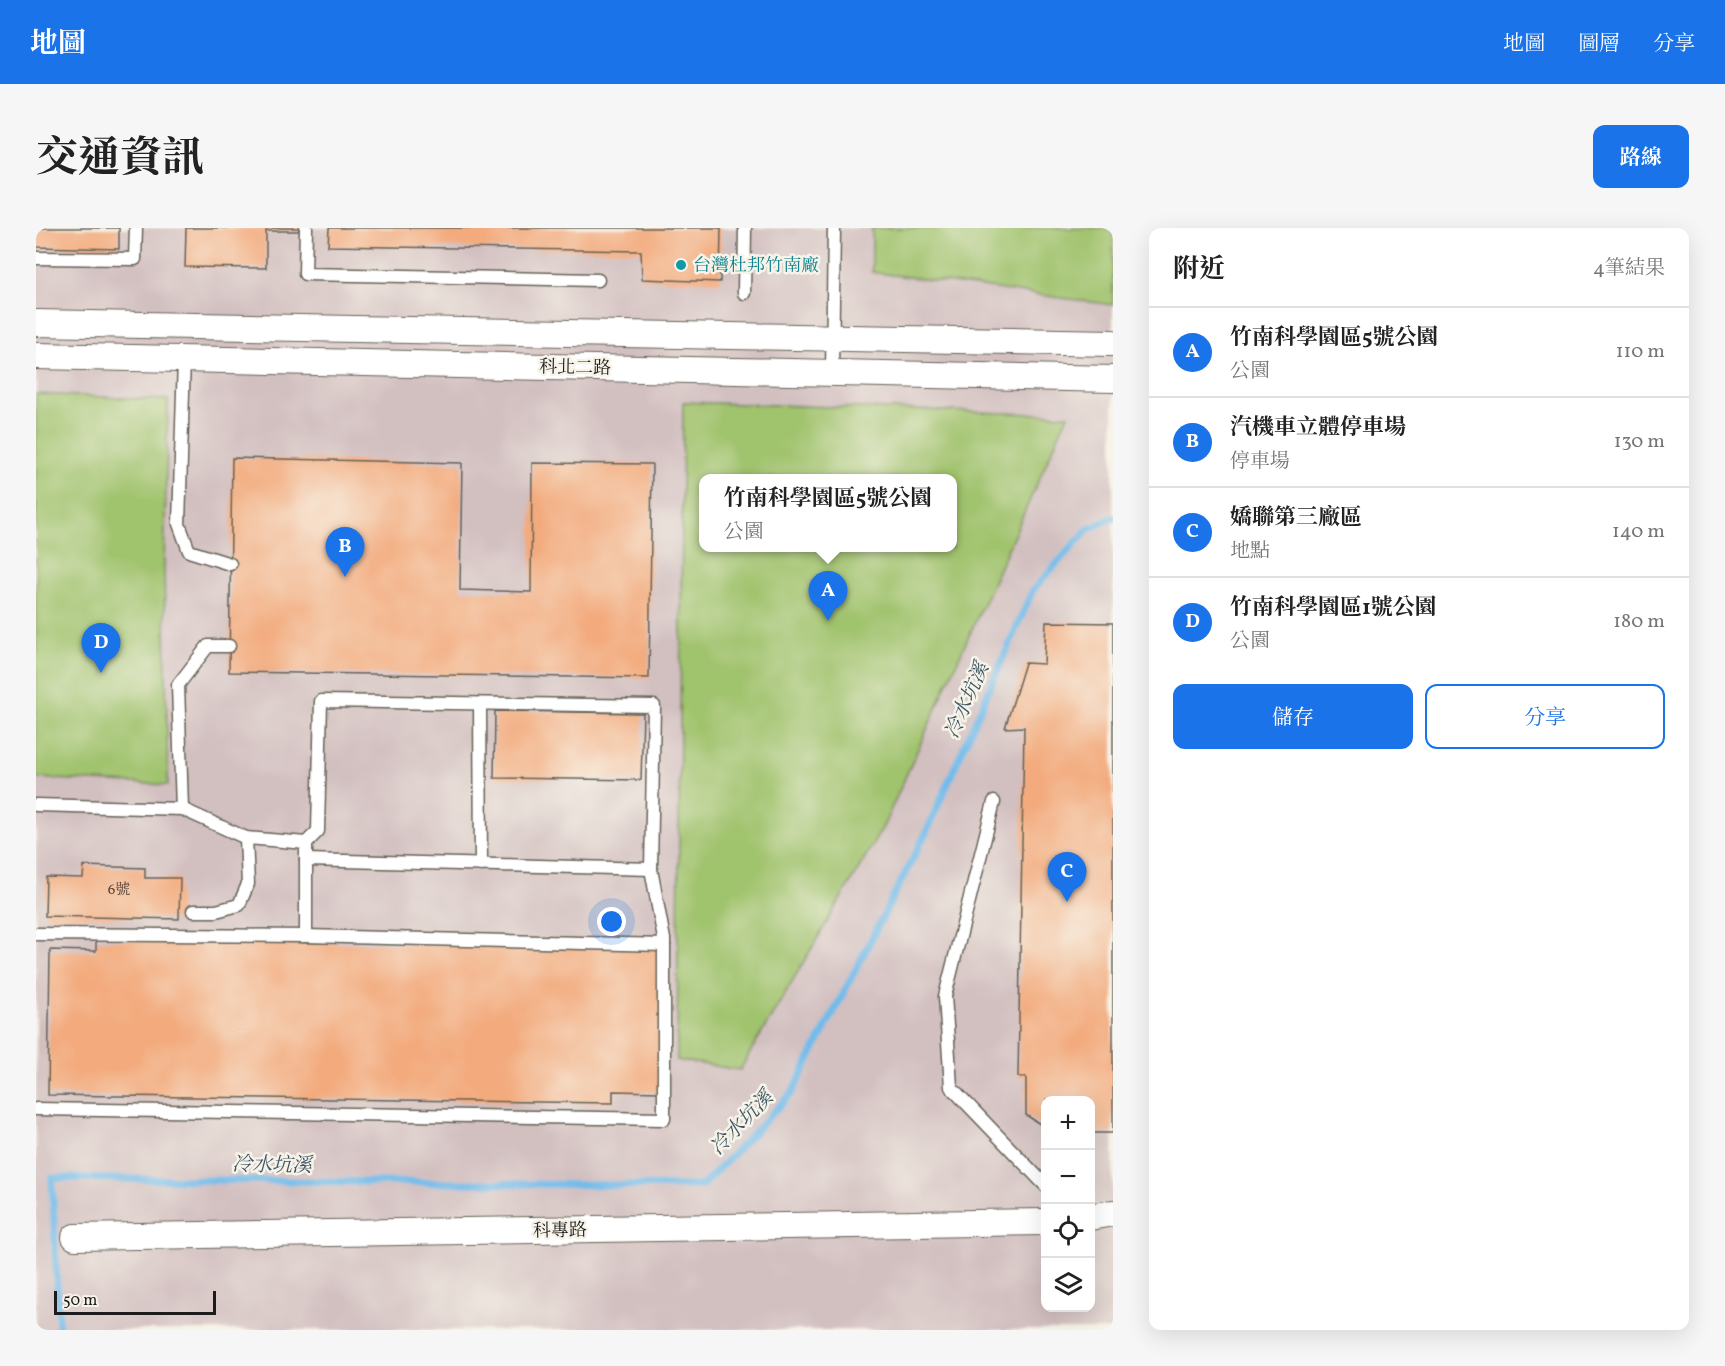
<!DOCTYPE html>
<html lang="zh-TW">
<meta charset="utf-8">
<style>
body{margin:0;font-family:Vollkorn,"Noto Serif TC",serif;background:#f6f6f6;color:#222}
.controls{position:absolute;right:18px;bottom:18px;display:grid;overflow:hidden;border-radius:12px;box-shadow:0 6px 24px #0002}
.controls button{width:54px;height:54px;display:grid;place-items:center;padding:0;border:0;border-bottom:2px solid #e0e0e0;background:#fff;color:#222;font:30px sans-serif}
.scale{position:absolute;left:18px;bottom:15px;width:162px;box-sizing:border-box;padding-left:6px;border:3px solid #1c1c1c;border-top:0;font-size:16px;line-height:21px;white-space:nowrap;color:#1c1c1c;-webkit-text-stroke:4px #f7f3e8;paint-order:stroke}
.you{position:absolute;left:576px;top:694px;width:21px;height:21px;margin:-15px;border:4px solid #fff;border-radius:50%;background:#1a73e8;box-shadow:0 0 0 9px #1a73e833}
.badge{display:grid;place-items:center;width:39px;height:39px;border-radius:50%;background:#1a73e8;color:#fff;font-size:20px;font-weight:700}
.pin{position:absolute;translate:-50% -50px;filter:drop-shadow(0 2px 3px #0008)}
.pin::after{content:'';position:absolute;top:32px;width:21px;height:18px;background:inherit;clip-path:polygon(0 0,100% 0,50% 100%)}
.popup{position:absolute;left:663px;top:246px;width:258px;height:78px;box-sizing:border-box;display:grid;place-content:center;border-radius:12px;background:#fff;filter:drop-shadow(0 2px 4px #0005);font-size:20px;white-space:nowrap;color:#767676}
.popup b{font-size:22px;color:#222}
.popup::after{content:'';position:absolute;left:50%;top:100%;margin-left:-12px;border:12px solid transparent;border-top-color:#fff}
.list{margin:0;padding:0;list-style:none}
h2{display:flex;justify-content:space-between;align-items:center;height:78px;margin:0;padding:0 24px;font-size:26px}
h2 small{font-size:20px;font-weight:400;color:#767676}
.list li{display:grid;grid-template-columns:39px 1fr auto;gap:18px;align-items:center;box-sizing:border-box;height:90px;padding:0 24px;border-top:2px solid #e0e0e0}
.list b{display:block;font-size:22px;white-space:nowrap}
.list p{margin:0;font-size:20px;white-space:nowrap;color:#767676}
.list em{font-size:20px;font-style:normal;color:#767676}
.actions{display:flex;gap:12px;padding:18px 24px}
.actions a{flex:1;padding:14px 0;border:2px solid #1a73e8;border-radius:12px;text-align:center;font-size:21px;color:#1a73e8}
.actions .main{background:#1a73e8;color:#fff}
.icon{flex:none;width:33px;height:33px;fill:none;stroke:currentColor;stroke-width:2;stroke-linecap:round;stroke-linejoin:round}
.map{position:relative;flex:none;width:1077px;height:1102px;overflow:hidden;border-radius:12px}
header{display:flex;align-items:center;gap:36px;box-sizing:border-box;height:84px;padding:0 30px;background:#1a73e8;color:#fff}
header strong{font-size:28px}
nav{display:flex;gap:33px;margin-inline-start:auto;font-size:21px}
.intro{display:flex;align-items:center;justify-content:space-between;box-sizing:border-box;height:144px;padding:0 36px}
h1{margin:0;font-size:42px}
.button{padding:15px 27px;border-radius:12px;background:#1a73e8;color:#fff;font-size:21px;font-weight:700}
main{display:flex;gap:36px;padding:0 36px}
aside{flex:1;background:#fff;border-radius:12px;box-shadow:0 6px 24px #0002}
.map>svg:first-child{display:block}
.industrial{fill:#d2bfc0;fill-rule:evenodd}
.green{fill:#a0c36d;stroke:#5e7044;stroke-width:1.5;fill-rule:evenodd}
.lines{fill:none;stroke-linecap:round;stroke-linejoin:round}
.stream{stroke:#71bbea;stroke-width:7}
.building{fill:#f3ab7e}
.lane-casing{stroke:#656257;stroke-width:15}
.street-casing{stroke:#656257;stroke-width:28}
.lane{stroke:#fff;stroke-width:12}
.street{stroke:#fff;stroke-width:26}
.culture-dot{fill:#0f9aa8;stroke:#f7f3e8;stroke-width:2}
.labels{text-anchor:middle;stroke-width:5;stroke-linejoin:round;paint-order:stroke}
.number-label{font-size:15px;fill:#524034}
.culture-label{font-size:18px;fill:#0d838f;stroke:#f7f3e8;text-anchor:start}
.street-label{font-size:18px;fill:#1c1c1c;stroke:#f7f3e8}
.water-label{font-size:20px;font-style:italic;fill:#3a5464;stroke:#f7f3e8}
</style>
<header>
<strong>地圖</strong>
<nav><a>地圖</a><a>圖層</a><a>分享</a></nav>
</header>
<div class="intro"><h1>交通資訊</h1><a class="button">路線</a></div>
<main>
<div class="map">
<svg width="1077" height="1102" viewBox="0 0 1077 1102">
<rect width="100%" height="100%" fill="#f7f3e8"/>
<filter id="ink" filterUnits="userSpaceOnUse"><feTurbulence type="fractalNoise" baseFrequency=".0167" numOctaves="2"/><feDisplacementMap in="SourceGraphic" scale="12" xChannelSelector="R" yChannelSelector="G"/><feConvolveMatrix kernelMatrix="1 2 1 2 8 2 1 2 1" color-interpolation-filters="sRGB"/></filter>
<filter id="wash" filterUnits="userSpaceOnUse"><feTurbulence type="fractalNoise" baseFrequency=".008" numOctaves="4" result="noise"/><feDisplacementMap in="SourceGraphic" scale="24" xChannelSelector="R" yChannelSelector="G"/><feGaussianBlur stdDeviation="1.35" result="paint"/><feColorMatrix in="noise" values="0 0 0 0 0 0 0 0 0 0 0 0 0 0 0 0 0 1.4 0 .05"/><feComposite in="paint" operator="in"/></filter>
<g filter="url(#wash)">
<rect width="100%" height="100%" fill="#ede3c5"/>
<path class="industrial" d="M0,0H1077V1102H0ZM668,250H916V320H668ZM1010,872H1054V1080H1010Z"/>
<g class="green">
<polygon points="836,0 1077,0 1077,77 836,44"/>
<polygon points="0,166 132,172 128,339 132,557 0,550"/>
<path d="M647,174L1032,187L847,599L704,842L641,832ZM916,250V320H668V250Z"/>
</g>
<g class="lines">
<polyline class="stream" points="23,1102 16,950 666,958 756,865 890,605 997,362 1052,301 1077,290"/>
</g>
<g id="blocks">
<g class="building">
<polygon points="0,0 83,0 83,21 0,19"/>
<polygon points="150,0 263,0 263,3 230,3 230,40 149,39"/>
<polygon points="293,0 685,0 684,54 606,51 605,23 292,18"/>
<polygon points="196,230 426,235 424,362 495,364 496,235 616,236 613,450 193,444"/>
<polygon points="1010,394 1077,395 1077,905 1054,905 1054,872 1010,872 1010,900 990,887 990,849 982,849 988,499 969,500 989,435 1008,436"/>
<polygon points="459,483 607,485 605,552 458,550"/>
<polygon points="48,638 109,640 109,650 144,650 143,691 9,688 10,649 47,650"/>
<polygon points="60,712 626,719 624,864 577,863 577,875 12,867 14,722 60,723"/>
</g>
</g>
</g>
<g filter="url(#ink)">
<use href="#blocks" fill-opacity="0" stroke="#656257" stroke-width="1.5"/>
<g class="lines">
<g class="lane-casing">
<g id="lane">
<polyline points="270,0 269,46 562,52"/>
<polyline points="0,30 99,31 100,0"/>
<polyline points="708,65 709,0"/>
<polyline points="148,131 143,296 153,323 194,336"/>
<polyline points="796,144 798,0"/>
<polyline points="444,476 445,637"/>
<polyline points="958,574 909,768 915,859 1010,958"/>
<polyline points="0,577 146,581 210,610 270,615 270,708 0,706"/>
<polyline points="146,581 142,457 172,418 193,418"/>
<polyline points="270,615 282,603 285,473 618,478 615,641 270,632"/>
<polyline points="157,683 180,683 203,677 212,656 210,610"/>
<polyline points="270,708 628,717"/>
<polyline points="0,881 628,891 628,711 615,641"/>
</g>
</g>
<g class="street-casing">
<g id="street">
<polyline points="0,95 1077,115"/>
<polyline points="0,128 1077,151"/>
<polyline points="1054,989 1077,985"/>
<polyline points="39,1009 1010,994"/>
</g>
</g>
<use href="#lane" class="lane"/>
<use href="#street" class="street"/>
</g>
</g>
<circle class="culture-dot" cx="645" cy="37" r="6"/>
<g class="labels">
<g class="number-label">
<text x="83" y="666">6號</text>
</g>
<g class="culture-label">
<text x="657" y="43">台灣杜邦竹南廠</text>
</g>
<g class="street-label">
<text transform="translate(539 139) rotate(1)" y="6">科北二路</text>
<text transform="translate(524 1002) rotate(-1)" y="6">科專路</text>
</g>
<g class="water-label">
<text transform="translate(930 472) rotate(-66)" y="7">冷水坑溪</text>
<text transform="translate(705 894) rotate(-46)" y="7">冷水坑溪</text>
<text transform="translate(236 936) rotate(1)" y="7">冷水坑溪</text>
</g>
</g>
</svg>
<div class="controls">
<button>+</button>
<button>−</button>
<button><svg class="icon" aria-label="locate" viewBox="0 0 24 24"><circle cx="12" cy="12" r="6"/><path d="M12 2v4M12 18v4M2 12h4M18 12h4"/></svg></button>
<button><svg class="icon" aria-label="layers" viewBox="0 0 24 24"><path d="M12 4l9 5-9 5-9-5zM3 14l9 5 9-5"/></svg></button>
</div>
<div class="scale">50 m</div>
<div class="you"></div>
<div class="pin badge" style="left:792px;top:393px">A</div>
<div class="popup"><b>竹南科學園區5號公園</b>公園</div>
<div class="pin badge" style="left:309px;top:349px">B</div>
<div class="pin badge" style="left:1031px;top:674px">C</div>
<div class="pin badge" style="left:65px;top:445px">D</div>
</div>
<aside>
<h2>附近<small>4筆結果</small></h2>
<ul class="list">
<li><span class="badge">A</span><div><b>竹南科學園區5號公園</b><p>公園</p></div><em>110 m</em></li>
<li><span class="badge">B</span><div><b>汽機車立體停車場</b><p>停車場</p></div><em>130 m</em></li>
<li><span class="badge">C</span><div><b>嬌聯第三廠區</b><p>地點</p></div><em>140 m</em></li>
<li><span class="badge">D</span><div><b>竹南科學園區1號公園</b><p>公園</p></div><em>180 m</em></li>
</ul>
<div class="actions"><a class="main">儲存</a><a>分享</a></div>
</aside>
</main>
